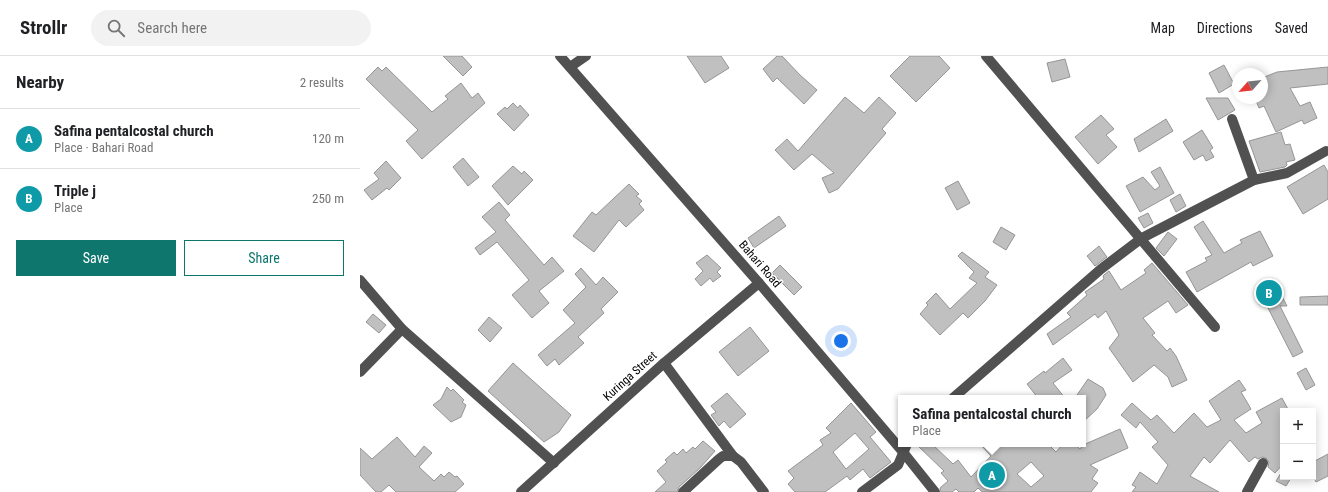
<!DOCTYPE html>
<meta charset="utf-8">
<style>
body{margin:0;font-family:"Roboto Condensed",sans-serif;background:#f2f2f2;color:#202124}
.controls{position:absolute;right:12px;bottom:12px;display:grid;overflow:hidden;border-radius:0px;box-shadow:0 2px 10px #0003}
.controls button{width:36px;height:36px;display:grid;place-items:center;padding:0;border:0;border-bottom:1px solid #e0e0e0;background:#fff;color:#202124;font:20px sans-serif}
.compass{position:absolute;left:872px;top:12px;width:36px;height:36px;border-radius:50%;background:#fff;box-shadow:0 2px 10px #0003;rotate:243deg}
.you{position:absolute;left:481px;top:285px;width:14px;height:14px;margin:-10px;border:3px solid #fff;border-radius:50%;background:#1a73e8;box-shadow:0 0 0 6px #1a73e833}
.badge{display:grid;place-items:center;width:26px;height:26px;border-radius:50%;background:#0f766e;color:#fff;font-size:13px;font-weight:700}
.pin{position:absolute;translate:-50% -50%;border:2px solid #fff;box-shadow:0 1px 4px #0006}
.popup{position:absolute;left:538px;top:339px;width:188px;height:52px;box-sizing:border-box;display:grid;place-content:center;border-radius:0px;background:#fff;filter:drop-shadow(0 1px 3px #0005);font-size:13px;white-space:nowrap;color:#757577}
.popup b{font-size:15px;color:#202124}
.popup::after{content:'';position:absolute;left:50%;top:100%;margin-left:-8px;border:8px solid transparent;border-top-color:#fff}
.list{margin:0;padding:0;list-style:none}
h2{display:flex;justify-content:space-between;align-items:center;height:52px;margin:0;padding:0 16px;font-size:17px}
h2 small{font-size:13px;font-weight:400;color:#757577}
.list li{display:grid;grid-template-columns:26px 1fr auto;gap:12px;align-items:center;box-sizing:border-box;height:60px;padding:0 16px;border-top:1px solid #e0e0e0}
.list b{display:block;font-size:15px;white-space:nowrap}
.list p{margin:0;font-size:13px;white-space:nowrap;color:#757577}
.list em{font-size:13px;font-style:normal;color:#757577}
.actions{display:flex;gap:8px;padding:12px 16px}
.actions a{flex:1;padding:9px 0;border:1px solid #0f766e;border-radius:0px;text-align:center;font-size:14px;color:#0f766e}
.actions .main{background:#0f766e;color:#fff}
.icon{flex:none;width:22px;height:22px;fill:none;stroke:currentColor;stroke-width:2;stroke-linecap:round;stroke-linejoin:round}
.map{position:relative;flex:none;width:968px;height:436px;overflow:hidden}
header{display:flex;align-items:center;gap:24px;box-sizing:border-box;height:56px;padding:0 20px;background:#fff;border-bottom:1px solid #e0e0e0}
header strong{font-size:19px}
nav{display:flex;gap:22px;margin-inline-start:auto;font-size:14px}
.search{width:280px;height:36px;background:#f2f2f2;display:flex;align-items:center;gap:10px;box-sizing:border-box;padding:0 14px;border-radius:22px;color:#757577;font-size:15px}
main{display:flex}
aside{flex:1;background:#fff}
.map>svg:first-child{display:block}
.building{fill:#c0c0c0;stroke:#959595;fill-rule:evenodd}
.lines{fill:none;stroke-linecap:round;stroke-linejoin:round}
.minor{stroke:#515151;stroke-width:10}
.labels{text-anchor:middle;stroke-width:3;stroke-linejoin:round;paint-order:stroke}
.street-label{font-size:12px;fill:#000;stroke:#fff}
</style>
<header>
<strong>Strollr</strong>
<div class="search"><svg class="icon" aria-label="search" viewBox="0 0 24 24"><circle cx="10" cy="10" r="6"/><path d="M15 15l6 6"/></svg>Search here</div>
<nav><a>Map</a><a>Directions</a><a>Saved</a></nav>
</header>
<main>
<aside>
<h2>Nearby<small>2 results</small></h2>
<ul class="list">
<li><span class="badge" style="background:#0f9aa8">A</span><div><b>Safina pentalcostal church</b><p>Place · Bahari Road</p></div><em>120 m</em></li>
<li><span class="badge" style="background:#0f9aa8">B</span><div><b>Triple j</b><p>Place</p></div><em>250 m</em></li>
</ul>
<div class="actions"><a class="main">Save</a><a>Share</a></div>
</aside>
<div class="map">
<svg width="968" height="436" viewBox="0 0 968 436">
<rect width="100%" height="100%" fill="#fff"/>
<g class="building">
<polygon points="83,0 102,0 112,11 103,20"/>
<polygon points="327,0 361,0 369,12 345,27"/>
<polygon points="417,0 422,0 440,19 457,34 444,48 417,22 413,26 403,13"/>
<polygon points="550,0 579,0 590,12 556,46 530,20"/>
<polygon points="705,3 710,21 692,26 687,7"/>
<polygon points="864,9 874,28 859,37 849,17"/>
<polygon points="18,11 22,15 26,11 72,56 88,43 85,40 101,27 112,42 118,37 125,47 62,103 46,85 58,74 6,23"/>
<polygon points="968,11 968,28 930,32 940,50 950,46 957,62 944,68 942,64 916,76 904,50 899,52 895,42 902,42 902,22 917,16"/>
<polygon points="485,41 504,57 519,41 536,57 522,73 526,77 478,133 469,137 462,122 474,117 452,98 434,114 415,94 427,83 438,95"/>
<polygon points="846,42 868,42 875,54 858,64"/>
<polygon points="153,47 158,52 160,49 169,59 154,75 137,58 145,51 147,53"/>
<polygon points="741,59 754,73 746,79 757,91 738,108 715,81"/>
<polygon points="806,63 813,75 779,96 774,83"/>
<polygon points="842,74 853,92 850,94 854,101 846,105 843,99 834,104 823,86"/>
<polygon points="921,76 925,89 930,88 935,104 926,106 927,109 925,111 900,116 889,85"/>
<polygon points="103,102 119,121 108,130 93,111"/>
<polygon points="26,105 41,122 29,134 27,132 12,144 4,134 19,123 14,117"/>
<polygon points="964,109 968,116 968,143 943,158 927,131"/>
<polygon points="153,110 162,118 164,115 173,124 148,149 132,130"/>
<polygon points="800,111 814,137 780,156 766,130 783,121 795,134 800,130 791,116"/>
<polygon points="598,125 610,147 597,154 585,132"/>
<polygon points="269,128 279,138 276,140 282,145 279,148 284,154 266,171 259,164 234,196 213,180 232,156 236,159"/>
<polygon points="820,138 826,150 816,156 810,144"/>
<polygon points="139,146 150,159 145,164 184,209 192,201 204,215 179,235 189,247 172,262 152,239 169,224 137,186 120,199 115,192 136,176 122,161"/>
<polygon points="788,157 793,167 784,172 778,162"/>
<polygon points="419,160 426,170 394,192 388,182"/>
<polygon points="843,165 864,197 882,187 880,184 900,175 913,200 893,210 891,206 837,236 826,216 847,205 845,202 852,199 834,171"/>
<polygon points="641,171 655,179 646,194 633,186"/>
<polygon points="808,176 817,183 804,200 796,192"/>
<polygon points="739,190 747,201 735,210 727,200"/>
<polygon points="602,196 629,216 625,221 637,229 625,245 608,262 603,257 580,279 560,258 568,249 566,247 576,237 590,253 617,227 609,222 614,216 598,200"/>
<polygon points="347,199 361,212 357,216 361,220 353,226 350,222 341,230 335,223 343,215 336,207"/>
<polygon points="792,207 828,249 816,257 808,245 783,262 795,277 792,279 807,295 810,292 816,300 827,324 812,331 808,321 794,309 773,326 749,292 759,279 746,255 738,262 735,258 693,289 687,278 711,261 707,257 727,239 725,236 744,223 743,220 745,218 749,215 761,234 786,217 784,214"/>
<polygon points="420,209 442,231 434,239 412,217"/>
<polygon points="221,212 236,229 243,221 258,236 241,253 244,257 218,281 224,287 199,309 195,303 187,310 178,299 215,267 203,254 226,231 215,218"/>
<polygon points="913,223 927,250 920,250 943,296 933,301 908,252 904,247 900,249 895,238 899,236 896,232"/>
<polygon points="968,240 968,249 940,249 940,241"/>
<polygon points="13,258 26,269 19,277 6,266"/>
<polygon points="129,261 142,272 130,286 118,274"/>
<polygon points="390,271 409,295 378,320 359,296"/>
<polygon points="703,302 712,314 693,327 705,342 678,342 667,328 684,315 685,317"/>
<polygon points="153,307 211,359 199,376 184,386 128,335"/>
<polygon points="946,312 955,329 946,334 937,317"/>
<polygon points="728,323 743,332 746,339 737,353 723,366 723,342 717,339"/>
<polygon points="879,324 886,334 881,336 891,353 874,364 886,377 902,367 896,356 922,342 929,355 923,355 923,408 915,417 908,411 909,406 906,402 902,401 898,403 895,401 889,406 870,384 850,407 844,401 830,420 859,436 772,436 776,431 772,429 780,416 797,428 808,409 792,391 798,386 780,366 776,372 761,359 772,347 791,364 797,359 814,377 834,357 847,371 861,364 849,345"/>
<polygon points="87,331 91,335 93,333 104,344 102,346 106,349 101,361 91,366 73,349 81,343"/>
<polygon points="367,337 386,358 370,372 364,365 359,370 351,359 356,356 351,350"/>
<path d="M491,347L516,376L510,381L531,406L510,422L503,413L490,424L487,420L465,436H435L428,428L434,422L428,415L463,389L460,384L471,377L466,372ZM495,377L509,393L486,413L473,396Z"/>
<path d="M760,373L768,392L730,409L738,414L732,423L738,427L731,436H622L618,432L614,436H599L596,433L592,436H581L580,432L588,425L581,417L584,415L556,388H572L593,408L598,404L611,421L631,400L620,388H688L696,396L703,388H714L720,393L723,389ZM671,406L684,420L671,431L657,418Z"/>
<polygon points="37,381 55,401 64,390 72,397 59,411 74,425 81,418 84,421 89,416 95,421 97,420 104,428 95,436 36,436 29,429 21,436 16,436 0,419 0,392 12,403"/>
<polygon points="343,385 355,395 340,412 319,431 317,436 295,436 306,426 297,415 307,406 305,404 314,396 317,399 323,393 326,397 333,391 335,393"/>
<polygon points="968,398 968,420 956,426 953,420 953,406"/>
<polygon points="921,417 923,421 931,422 926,430 916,425"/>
</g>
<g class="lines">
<g class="minor">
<polyline points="200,0 399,227 543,396 575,436"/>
<polyline points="626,0 855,271"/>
<polyline points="210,11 226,0"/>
<polyline points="872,63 894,124"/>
<polyline points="0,224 42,273 194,407"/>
<polyline points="304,307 373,400 381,406 404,436"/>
<polyline points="0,316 42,273"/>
<polyline points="593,342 741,213 782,182 894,124 927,117 966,95"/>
<polyline points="161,436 304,307 399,227"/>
<polyline points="323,436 359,403 363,400 373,400"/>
<polyline points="502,436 538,409 547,388"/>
<polyline points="887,436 903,407"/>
</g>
</g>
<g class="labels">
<g class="street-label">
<text transform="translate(400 208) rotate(49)" y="4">Bahari Road</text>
<text transform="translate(270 320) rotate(-42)" y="4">Kuringa Street</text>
</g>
</g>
</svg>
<div class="controls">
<button>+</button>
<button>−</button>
</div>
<svg class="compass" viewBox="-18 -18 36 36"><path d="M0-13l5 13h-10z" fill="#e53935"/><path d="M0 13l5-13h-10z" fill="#757577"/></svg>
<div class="you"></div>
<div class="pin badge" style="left:632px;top:419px;background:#0f9aa8">A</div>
<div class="popup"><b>Safina pentalcostal church</b>Place</div>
<div class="pin badge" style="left:909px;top:237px;background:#0f9aa8">B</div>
</div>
</main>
